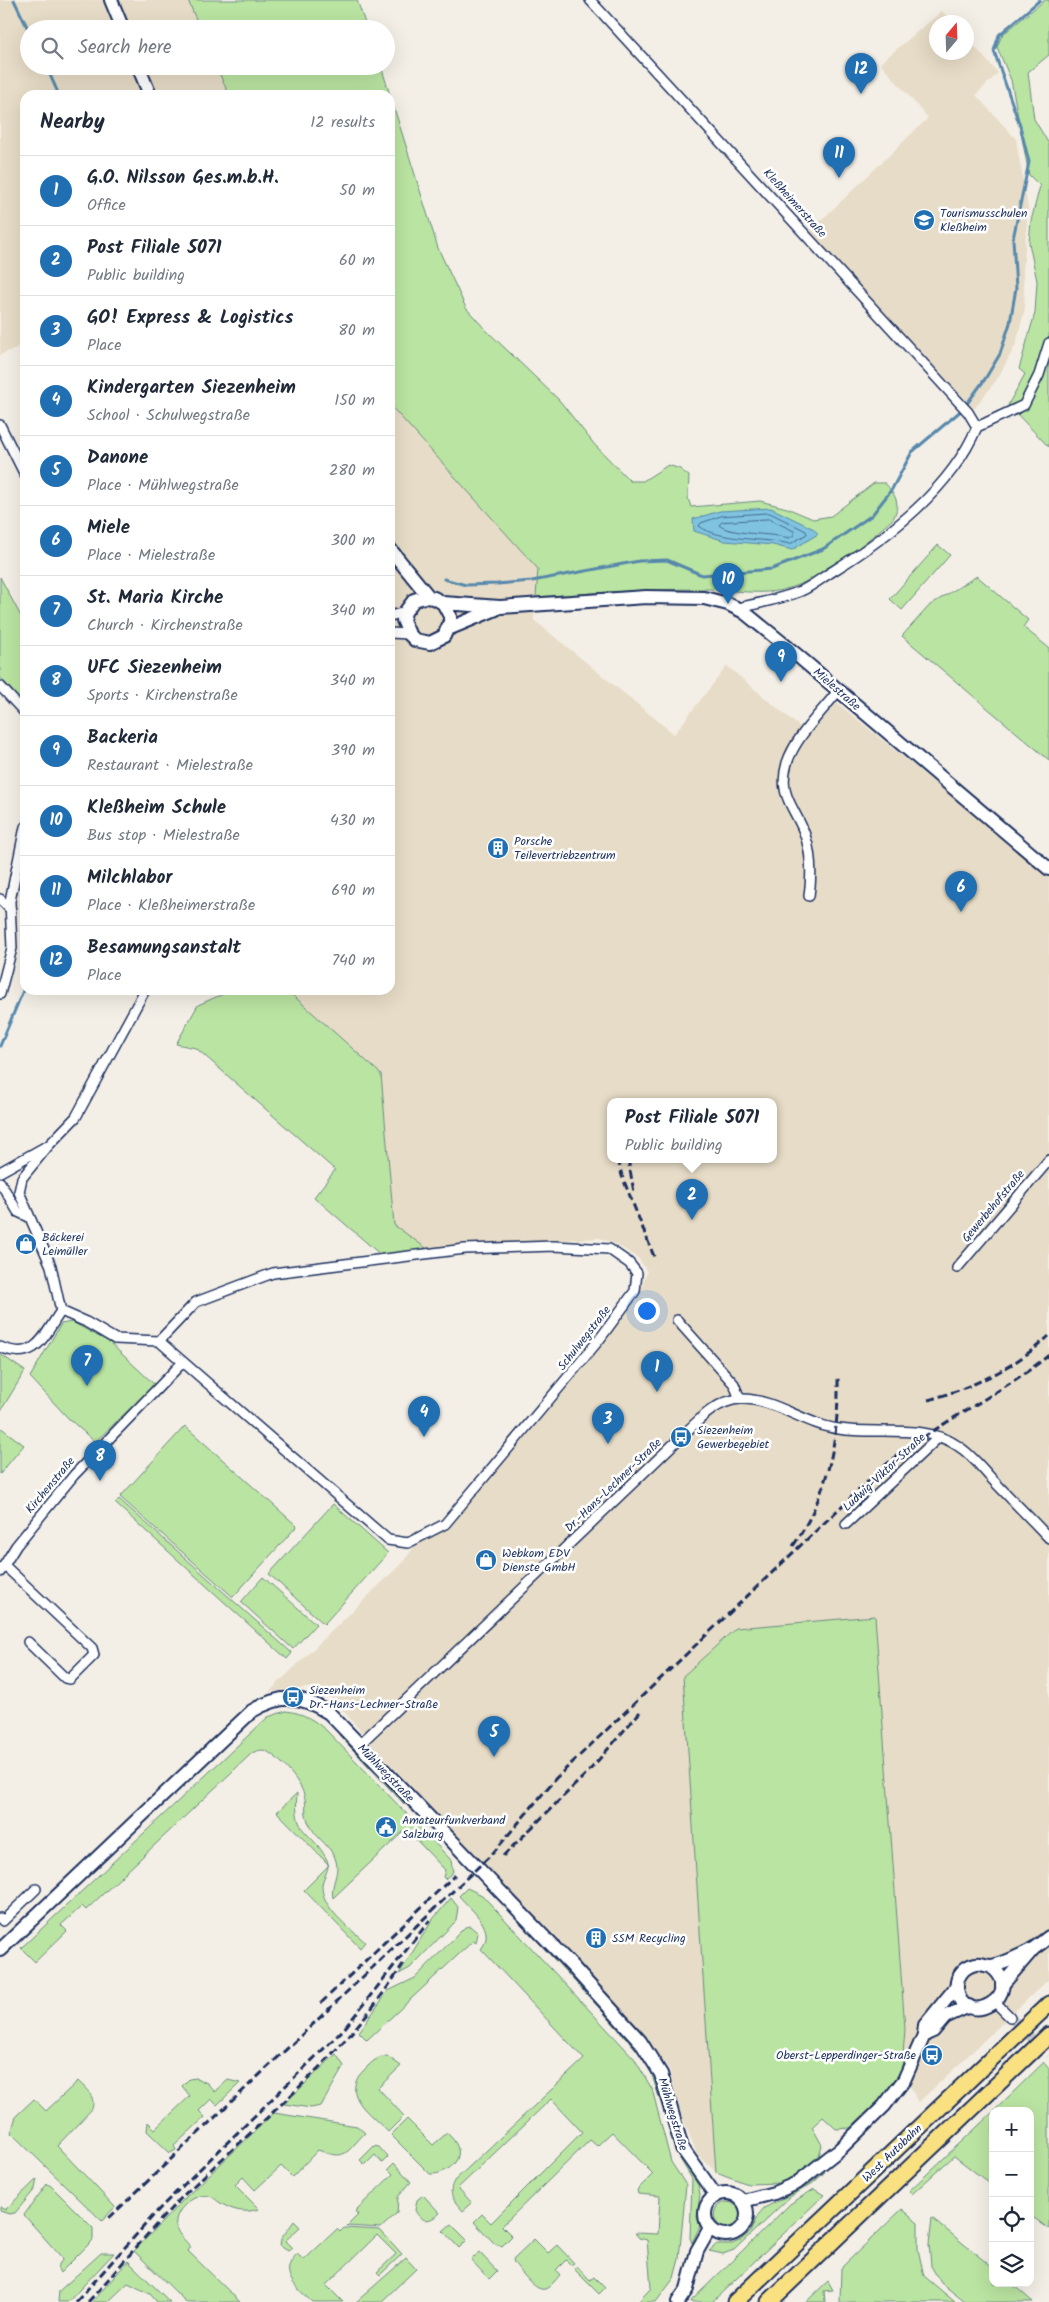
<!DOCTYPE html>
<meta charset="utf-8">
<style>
body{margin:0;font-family:Kalam,sans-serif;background:#f6f6f7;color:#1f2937}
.controls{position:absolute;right:15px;bottom:15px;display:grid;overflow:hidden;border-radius:10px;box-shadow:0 5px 20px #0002}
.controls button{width:45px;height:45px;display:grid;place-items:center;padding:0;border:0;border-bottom:1px solid #e0e1e3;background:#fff;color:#1f2937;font:25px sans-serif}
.compass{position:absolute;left:929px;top:15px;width:45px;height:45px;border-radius:50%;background:#fff;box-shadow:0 5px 20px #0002;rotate:19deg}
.you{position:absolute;left:646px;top:1310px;width:18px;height:18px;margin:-12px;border:4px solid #fff;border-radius:50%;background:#1a73e8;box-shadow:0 0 0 8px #1a73e833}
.badge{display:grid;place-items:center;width:32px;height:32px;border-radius:50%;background:#1f6fb2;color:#fff;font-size:16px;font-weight:700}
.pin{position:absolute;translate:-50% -41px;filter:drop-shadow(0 1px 2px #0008)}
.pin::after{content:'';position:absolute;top:26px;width:18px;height:15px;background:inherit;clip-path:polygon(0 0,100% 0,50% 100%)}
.popup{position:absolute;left:607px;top:1098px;width:170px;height:65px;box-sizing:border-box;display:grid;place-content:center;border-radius:10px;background:#fff;filter:drop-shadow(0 1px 4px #0005);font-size:16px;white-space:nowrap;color:#747a83}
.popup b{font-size:19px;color:#1f2937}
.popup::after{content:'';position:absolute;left:50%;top:100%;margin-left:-10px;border:10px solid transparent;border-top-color:#fff}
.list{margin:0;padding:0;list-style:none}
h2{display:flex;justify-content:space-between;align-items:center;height:65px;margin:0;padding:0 20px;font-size:21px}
h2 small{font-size:16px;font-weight:400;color:#747a83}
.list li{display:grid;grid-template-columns:32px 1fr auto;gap:15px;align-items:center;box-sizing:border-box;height:70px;padding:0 20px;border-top:1px solid #e0e1e3}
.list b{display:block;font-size:19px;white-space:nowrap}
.list p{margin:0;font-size:16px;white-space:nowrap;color:#747a83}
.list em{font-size:16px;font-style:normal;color:#747a83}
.icon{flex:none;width:28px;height:28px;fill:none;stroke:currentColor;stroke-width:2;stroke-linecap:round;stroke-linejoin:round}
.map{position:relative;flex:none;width:1049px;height:2302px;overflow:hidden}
.search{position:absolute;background:#fff;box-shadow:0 5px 20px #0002;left:20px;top:20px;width:375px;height:55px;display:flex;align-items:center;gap:12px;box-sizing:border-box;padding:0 18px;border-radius:28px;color:#747a83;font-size:19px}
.panel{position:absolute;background:#fff;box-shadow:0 5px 20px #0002;left:20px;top:90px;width:375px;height:905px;border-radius:15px}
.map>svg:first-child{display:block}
.built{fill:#e7dcc7;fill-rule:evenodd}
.green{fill:#bae4a1;stroke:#6a8a80}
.water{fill:#7fc3e0;stroke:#5788ac}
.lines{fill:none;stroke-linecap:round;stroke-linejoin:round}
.shore{stroke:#436a92;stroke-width:1}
.stream{stroke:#5788ac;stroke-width:3}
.street-tunnel{stroke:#c9c9cb;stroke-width:9;stroke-dasharray:9 4.5;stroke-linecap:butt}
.street-casing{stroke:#1b2f5e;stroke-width:12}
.secondary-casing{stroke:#1b2f5e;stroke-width:16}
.highway-casing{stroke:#1b2f5e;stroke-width:19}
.street{stroke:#fff;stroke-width:9}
.secondary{stroke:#fff;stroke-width:12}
.highway{stroke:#f9e181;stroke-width:15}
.rail{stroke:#1b2f5e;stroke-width:3;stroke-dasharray:8 4;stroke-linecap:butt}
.labels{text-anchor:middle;stroke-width:5;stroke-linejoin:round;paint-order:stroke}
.street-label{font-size:12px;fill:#1b2f5e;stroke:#fff}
.poi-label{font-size:12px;fill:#1b2f5e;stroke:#fff;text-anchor:start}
</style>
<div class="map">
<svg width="1049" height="2302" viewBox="0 0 1049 2302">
<rect width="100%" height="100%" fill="#f4efe6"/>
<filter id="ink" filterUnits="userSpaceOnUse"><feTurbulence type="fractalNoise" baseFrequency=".02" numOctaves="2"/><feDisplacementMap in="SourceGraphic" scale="10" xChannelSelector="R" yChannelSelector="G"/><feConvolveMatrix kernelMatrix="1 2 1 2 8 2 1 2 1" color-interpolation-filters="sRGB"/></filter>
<g filter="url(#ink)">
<g class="built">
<polygon points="0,0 188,0 201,29 29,29 29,66 217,66 230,95 25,95 25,344 0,355"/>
<polygon points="942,11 953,22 936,22 936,52 966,52 967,38 998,73 976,95 1016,139 1028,209 1023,272 1025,308 1016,344 998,378 974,409 809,232 928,118 880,63"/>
<path d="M390,405L538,569L534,620L674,734L727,666L800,727L810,733L836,702L1049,876V1979L918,2103L902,2068L905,2023L875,1617L736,1628L683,1676L716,2172L697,2154L681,2113L669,2069L637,2028L376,1749L341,1708L317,1687L269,1692L403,1562L414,1547L445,1530L575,1378L640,1292L647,1272L638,1258L615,1244L600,1238L426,1248L394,1225L381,1074L287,990H390ZM611,1101H773V1159H611Z"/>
</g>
<g class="green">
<polygon points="188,0 357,0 367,29 200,29"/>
<polygon points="1045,0 1049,0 1049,55 1028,72 1034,119 1049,144 1049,447 1008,405 1025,374 1019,369 1035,313 1037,281 1029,243 1031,221 1040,186 1029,175 1011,80 997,47 1002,35"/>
<polygon points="216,66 381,66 390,95 229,95"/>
<path d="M390,95L438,248L466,308L485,329L559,400L594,444L630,481H643L668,465L680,469L689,476L688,498L691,507L760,501L787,508L813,519L831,516L874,483H885C896,496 901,503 893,519C862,545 828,576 789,588C762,597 731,589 703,589C647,589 592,593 536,597L538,569L390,405Z"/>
<polygon points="938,545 950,555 902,610 890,599"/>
<polygon points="977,576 1028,620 1023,627 1049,648 1049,760 902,636 930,605"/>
<polygon points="0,577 25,624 24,704 0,677"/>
<polygon points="232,990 287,990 381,1074 394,1225 426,1248 390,1263 314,1197 335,1170 196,1048 176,1044 198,1005"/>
<polygon points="72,1322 109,1342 155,1385 95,1442 68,1418 30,1377 61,1324"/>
<polygon points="0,1354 25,1371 0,1412"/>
<polygon points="185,1426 297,1526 233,1597 120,1497"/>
<polygon points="0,1427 24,1445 0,1474"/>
<polygon points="119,1499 292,1653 287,1659 115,1503"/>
<polygon points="333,1504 388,1553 324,1624 269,1574"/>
<polygon points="263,1577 316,1624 293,1649 241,1602"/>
<polygon points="875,1616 905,2029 902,2068 889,2091 850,2128 836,2129 823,2117 812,2127 822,2145 819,2156 804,2171 780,2183 748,2184 716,2172 683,1676 736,1628"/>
<path d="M286,1711C304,1713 314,1720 327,1731L451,1860L453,1872L445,1879L443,1877L445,1870L406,1829L333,1898C330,1884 340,1874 336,1861C333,1848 317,1839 311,1827C302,1812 308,1808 304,1795C301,1782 276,1753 263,1750C260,1750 256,1751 252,1753L86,1910L82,1906L61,1925L67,1931L35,1962L21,1948L268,1717Z"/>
<polygon points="339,1732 397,1793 405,1805 339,1735"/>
<path d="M297,1793C293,1838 311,1828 327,1860C331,1869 323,1876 322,1885C321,1908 350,1928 365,1942L360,1948L304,1890L329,1865L277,1812Z"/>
<polygon points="479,1878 575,1978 644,2055 657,2077 679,2154 698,2185 700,2194 697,2217 700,2226 692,2243 690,2238 692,2179 677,2154 651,2072 641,2055 602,2011"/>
<path d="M467,1888L482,1895L634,2058L652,2089L671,2162L686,2185L679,2259L674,2278L656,2302H638L651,2288L647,2240L639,2238L635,2233L658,2234L660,2196L638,2194L637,2190L653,2174L612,2132L597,2146L590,2140L502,2226L512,2236L502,2246L495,2244L474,2222L482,2214L491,2223L582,2132L551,2099L458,2188L472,2203L463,2211C454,2201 447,2194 454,2181L584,2059L481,1949C497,1929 472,1911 459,1896Z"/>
<polygon points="451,1898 458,1907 456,1921 410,1968 399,1974 433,1919"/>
<polygon points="470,1926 478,1933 476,1943 473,1941 367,2040 359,2032 388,1991 415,1978 465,1927"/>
<polygon points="336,2054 344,2066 321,2106 311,2108 284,2104"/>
<path d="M387,2056L401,2066L378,2088L404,2116L388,2132C370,2113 339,2095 364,2070C371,2063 376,2057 387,2056Z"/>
<polygon points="1044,2062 1049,2068 1049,2229 1030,2215 1030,2111 994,2111"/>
<polygon points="196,2078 207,2083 215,2092 228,2080 240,2083 217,2105 211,2099 199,2111 205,2117 174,2146 176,2150 170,2153 147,2131 148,2122 155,2129 190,2096 182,2086 189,2079"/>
<path d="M78,2081C87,2090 96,2096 92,2109L57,2146L115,2207L102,2221L11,2133L16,2116L34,2099L46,2111Z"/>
<polygon points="993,2112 993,2186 954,2156 912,2194 909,2191"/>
<path d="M274,2113L357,2126L365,2133C345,2153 347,2161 318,2150L292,2177L281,2166L255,2190L243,2177L235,2185L259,2209C244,2214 231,2210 219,2202C216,2200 212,2196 209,2196C197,2193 183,2204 178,2214C171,2229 182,2237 191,2247L188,2251L240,2302H186L134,2251L189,2194Z"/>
<path d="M407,2119L433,2145L447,2133C451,2137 455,2141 457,2146C464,2162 444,2175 430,2174L391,2135Z"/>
<polygon points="374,2146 379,2147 388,2157 382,2163 375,2155 365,2165 360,2160"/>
<polygon points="394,2163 411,2182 398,2197 397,2213 381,2228 347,2226 358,2215 355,2211 393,2174 388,2169"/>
<polygon points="825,2172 813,2183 790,2197 734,2250 723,2254 709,2251 717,2244 732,2244 741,2240 750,2232 758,2215 764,2208 805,2187"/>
<polygon points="37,2179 35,2189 15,2213 9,2214 0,2211 0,2207 5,2210"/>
<polygon points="47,2184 51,2186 93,2228 93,2240 60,2273 57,2267 63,2259 24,2215"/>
<polygon points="814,2189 824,2195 712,2302 690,2302 790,2204"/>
<path d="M423,2195L440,2213C430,2222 421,2223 415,2210L417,2200Z"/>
<circle cx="727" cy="2215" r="13"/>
<polygon points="902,2209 918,2222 918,2249 924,2276 955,2302 840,2302 841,2268"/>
<polygon points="932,2218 993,2268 993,2283 1011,2283 1033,2302 965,2302 941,2283 931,2266 929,2244"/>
<polygon points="294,2221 300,2227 285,2241 292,2248 288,2251 280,2246 281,2239"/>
<polygon points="451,2224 467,2240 459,2248 443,2231"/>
<path d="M344,2228L380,2230L402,2254L380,2275L377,2272L396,2254L377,2235L326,2285L343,2302H312C297,2288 277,2273 297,2254L304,2260L337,2229L340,2232Z"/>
<path d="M534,2239L548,2253L557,2245L574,2263L571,2265L566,2260L556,2270L560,2275C556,2279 551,2287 545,2289C535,2292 520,2270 514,2263L513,2259Z"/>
<polygon points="479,2252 497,2271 489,2279 471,2260"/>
<polygon points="101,2253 114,2253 68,2302 58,2302 59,2291"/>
<polygon points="406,2258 416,2269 381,2302 356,2302"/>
<polygon points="128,2261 170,2302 157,2302 150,2294 128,2283 108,2302 92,2302"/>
<polygon points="577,2266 590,2280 594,2277 605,2288 599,2294 574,2269"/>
<polygon points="828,2281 833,2290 824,2291 825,2302 806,2302"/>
</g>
<polygon class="water" points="771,508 814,529 818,534 792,550 773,545 725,541 694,531 693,519 720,511"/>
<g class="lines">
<g class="shore">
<path d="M770,513L806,531L807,534L790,544C766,538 718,541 699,526L701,523L721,516Z"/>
<path d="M769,519L794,531V535L789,538C772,533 730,535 719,525L722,522Z"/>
</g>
<g class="stream">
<polyline points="14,0 29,31"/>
<polyline points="46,66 59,95"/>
<polyline points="444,579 466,585 497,584 532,581 639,561 667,560 702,575 772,569 823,549 872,515 892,489 912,452 963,409 985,379 1000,354 1010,323 1016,288 1013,239 1029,162 1020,126 994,51 999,35 1040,0"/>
<polyline points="0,1046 25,986"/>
</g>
<polyline class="street-tunnel" points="1010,2017 1049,2055"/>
<g class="street-casing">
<g id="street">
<polyline points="590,0 968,412 977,427"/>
<polyline points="0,425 25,475"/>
<path d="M738,608C760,603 781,599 801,591C812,586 823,577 833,571C889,536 951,489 977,427L1024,405L1039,375L1049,343"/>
<polyline points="390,616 405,612"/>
<polyline points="390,633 409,634"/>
<polyline points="0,686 25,713"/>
<path d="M809,896C812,875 812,856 805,835C796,808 777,796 787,763C796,736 821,713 838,691"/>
<polyline points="0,899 11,910"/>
<polyline points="0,994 12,948 10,901 25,827"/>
<polyline points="0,1172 45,1147"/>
<polyline points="0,1182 18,1212 29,1217"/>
<polyline points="957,1268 1049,1160"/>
<polyline points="61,1311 86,1322 115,1339 159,1341 196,1302 273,1273 465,1249 554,1246 609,1249 629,1263 637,1273 635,1291 599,1340 445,1524 408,1543 388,1540 159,1341"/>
<polyline points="61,1311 51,1266 19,1192 22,1178 49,1145 76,1117 145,990"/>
<polyline points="677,1320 734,1384 740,1399"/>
<path d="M0,1347C36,1362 43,1337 61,1311"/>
<polyline points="846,1524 939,1437"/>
<polyline points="5,1566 92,1648 94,1655 70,1679 65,1678 28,1642"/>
<polyline points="0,1572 16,1546 74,1475 183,1362"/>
<path d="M359,1745L681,1437C698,1421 716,1400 741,1399C773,1398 806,1425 839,1429C876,1435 926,1423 958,1446C971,1454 981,1467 991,1478C1010,1498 1030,1518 1049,1538"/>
<polyline points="0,1918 3,1921 36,1889"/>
<polyline points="995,2002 1010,2017"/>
</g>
</g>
<g class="secondary-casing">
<g id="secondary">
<polyline points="111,0 123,29"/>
<polyline points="138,66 150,95"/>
<polyline points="390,549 429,597"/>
<polyline points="443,603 450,616 450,622 444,636 430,643 415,640 409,634 403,620 405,612 414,600 424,597 434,598 443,603 500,607 646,597 704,598 728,604 744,612 792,651 1049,869"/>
<polyline points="448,629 496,609"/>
<path d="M0,1950L252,1711C282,1693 301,1695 329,1713L571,1965L640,2041L661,2074L682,2148L716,2196"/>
<path d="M990,1966C1030,1994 962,2032 957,1989C955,1977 964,1966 976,1964C981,1963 986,1966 990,1966C1001,1966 1023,1954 1033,1949"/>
<polyline points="1002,1985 1033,1949 1049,1937"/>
<polyline points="924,2035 933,2031 945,2017 969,2006"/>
<circle cx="726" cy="2214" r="21"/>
<polyline points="743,2201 774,2193 797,2183 840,2149 884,2106 904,2080 924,2035 925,2025 957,1986"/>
<polyline points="678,2302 687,2289 697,2251 710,2228"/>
</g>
</g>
<g class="highway-casing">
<g id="highway">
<polyline points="735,2302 1049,2004"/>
<polyline points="769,2302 1049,2035"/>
</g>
</g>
<use href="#street" class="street"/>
<use href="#secondary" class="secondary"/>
<use href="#highway" class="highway"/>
<g class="rail">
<polyline points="618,1159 622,1176 655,1259"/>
<polyline points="628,1159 634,1192"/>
<path d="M928,1400C974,1387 1014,1368 1049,1336"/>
<path d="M793,1546C828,1495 839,1439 838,1378"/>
<polyline points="503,1856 589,1771 640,1712"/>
<polyline points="321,2003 455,1875"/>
<path d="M109,2218L493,1853L556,1778L882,1468C934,1424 997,1397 1049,1355"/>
<polyline points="76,2302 162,2206 344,2029 430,1920"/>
<path d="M88,2302C121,2266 152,2227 187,2192C261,2121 348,2052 403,1964"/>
</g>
</g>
</g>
<defs>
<g id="school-disc" transform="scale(1.125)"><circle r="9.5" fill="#1f6fb2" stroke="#fff"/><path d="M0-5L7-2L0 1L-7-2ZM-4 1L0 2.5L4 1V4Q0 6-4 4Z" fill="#fff"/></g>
<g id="building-disc" transform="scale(1.125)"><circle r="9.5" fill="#1f6fb2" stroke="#fff"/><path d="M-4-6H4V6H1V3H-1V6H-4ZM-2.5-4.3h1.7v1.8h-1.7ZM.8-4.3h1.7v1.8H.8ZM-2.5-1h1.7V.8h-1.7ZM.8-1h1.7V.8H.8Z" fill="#fff"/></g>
<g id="shop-disc" transform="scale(1.125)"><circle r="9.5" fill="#1f6fb2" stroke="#fff"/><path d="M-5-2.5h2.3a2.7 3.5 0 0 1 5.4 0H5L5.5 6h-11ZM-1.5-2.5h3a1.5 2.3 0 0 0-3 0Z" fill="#fff"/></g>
<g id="bus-disc" transform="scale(1.125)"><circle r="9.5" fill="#1f6fb2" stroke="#fff"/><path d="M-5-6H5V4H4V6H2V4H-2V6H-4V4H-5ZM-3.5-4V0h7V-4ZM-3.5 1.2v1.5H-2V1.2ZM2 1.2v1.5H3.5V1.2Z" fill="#fff"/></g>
<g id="civic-disc" transform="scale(1.125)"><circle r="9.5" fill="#1f6fb2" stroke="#fff"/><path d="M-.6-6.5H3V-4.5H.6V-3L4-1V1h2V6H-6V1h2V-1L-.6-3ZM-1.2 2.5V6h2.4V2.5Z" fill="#fff"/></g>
</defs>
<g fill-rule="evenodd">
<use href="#school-disc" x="924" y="220"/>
<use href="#building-disc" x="498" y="848"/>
<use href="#shop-disc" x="26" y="1244"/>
<use href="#bus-disc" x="681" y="1437"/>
<use href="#shop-disc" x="486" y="1560"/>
<use href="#bus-disc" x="293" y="1697"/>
<use href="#civic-disc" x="386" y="1827"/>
<use href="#building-disc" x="596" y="1938"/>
<use href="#bus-disc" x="932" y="2055"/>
</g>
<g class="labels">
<g class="street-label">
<text transform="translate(795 203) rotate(48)" y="4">Kleßheimerstraße</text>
<text transform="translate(837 689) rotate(41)" y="4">Mielestraße</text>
<text transform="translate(993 1206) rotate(-50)" y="4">Gewerbehofstraße</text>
<text transform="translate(584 1338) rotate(-52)" y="4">Schulwegstraße</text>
<text transform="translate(884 1472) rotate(-43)" y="4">Ludwig-Viktor-Straße</text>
<text transform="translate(50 1485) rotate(-50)" y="4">Kirchenstraße</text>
<text transform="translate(613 1485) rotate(-44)" y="4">Dr.-Hans-Lechner-Straße</text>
<text transform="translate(386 1773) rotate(46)" y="4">Mühlwegstraße</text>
<text transform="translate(673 2114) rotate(73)" y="4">Mühlwegstraße</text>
<text transform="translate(892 2153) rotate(-44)" y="4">West Autobahn</text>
</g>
<g class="poi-label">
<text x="940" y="217">Tourismusschulen<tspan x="940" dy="14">Kleßheim</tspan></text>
<text x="514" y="845">Porsche<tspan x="514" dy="14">Teilevertriebzentrum</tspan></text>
<text x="42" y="1241">Bäckerei<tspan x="42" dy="14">Leimüller</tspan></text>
<text x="697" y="1434">Siezenheim<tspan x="697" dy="14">Gewerbegebiet</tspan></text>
<text x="502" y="1557">Webkom EDV<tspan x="502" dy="14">Dienste GmbH</tspan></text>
<text x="309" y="1694">Siezenheim<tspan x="309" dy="14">Dr.-Hans-Lechner-Straße</tspan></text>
<text x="402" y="1824">Amateurfunkverband<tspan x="402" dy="14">Salzburg</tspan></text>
<text x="612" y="1942">SSM Recycling</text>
<text x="916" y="2059" text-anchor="end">Oberst-Lepperdinger-Straße</text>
</g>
</g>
</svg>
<div class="controls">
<button>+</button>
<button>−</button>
<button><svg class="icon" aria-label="locate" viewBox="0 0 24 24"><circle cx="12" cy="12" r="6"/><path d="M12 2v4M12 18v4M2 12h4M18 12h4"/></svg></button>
<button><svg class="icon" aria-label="layers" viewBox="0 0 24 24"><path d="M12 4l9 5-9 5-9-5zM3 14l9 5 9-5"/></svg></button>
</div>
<svg class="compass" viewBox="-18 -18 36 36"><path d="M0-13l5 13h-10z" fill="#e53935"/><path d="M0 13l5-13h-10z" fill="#747a83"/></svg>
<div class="you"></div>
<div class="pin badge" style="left:657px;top:1392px">1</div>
<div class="pin badge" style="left:692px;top:1220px">2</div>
<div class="popup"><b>Post Filiale 5071</b>Public building</div>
<div class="pin badge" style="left:608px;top:1444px">3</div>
<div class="pin badge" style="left:424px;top:1437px">4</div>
<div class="pin badge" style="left:494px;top:1757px">5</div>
<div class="pin badge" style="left:961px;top:912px">6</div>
<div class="pin badge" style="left:87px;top:1386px">7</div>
<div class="pin badge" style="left:100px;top:1481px">8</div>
<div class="pin badge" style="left:781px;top:682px">9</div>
<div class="pin badge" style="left:728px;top:604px">10</div>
<div class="pin badge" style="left:839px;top:178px">11</div>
<div class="pin badge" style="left:861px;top:94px">12</div>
<div class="search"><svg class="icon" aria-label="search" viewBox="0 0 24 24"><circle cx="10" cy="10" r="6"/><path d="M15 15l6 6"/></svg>Search here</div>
<section class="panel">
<h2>Nearby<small>12 results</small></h2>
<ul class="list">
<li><span class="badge">1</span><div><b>G.O. Nilsson Ges.m.b.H.</b><p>Office</p></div><em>50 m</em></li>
<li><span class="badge">2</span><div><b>Post Filiale 5071</b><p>Public building</p></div><em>60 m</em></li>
<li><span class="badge">3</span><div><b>GO! Express &amp; Logistics</b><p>Place</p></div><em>80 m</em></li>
<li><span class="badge">4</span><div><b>Kindergarten Siezenheim</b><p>School · Schulwegstraße</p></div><em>150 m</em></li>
<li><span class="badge">5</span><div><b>Danone</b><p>Place · Mühlwegstraße</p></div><em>280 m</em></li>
<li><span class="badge">6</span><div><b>Miele</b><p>Place · Mielestraße</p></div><em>300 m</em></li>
<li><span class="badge">7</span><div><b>St. Maria Kirche</b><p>Church · Kirchenstraße</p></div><em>340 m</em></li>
<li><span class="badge">8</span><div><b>UFC Siezenheim</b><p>Sports · Kirchenstraße</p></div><em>340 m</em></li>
<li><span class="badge">9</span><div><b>Backeria</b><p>Restaurant · Mielestraße</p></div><em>390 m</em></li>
<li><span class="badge">10</span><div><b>Kleßheim Schule</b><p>Bus stop · Mielestraße</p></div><em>430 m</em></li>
<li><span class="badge">11</span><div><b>Milchlabor</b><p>Place · Kleßheimerstraße</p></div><em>690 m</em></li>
<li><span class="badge">12</span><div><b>Besamungsanstalt</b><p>Place</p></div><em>740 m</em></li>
</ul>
</section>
</div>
